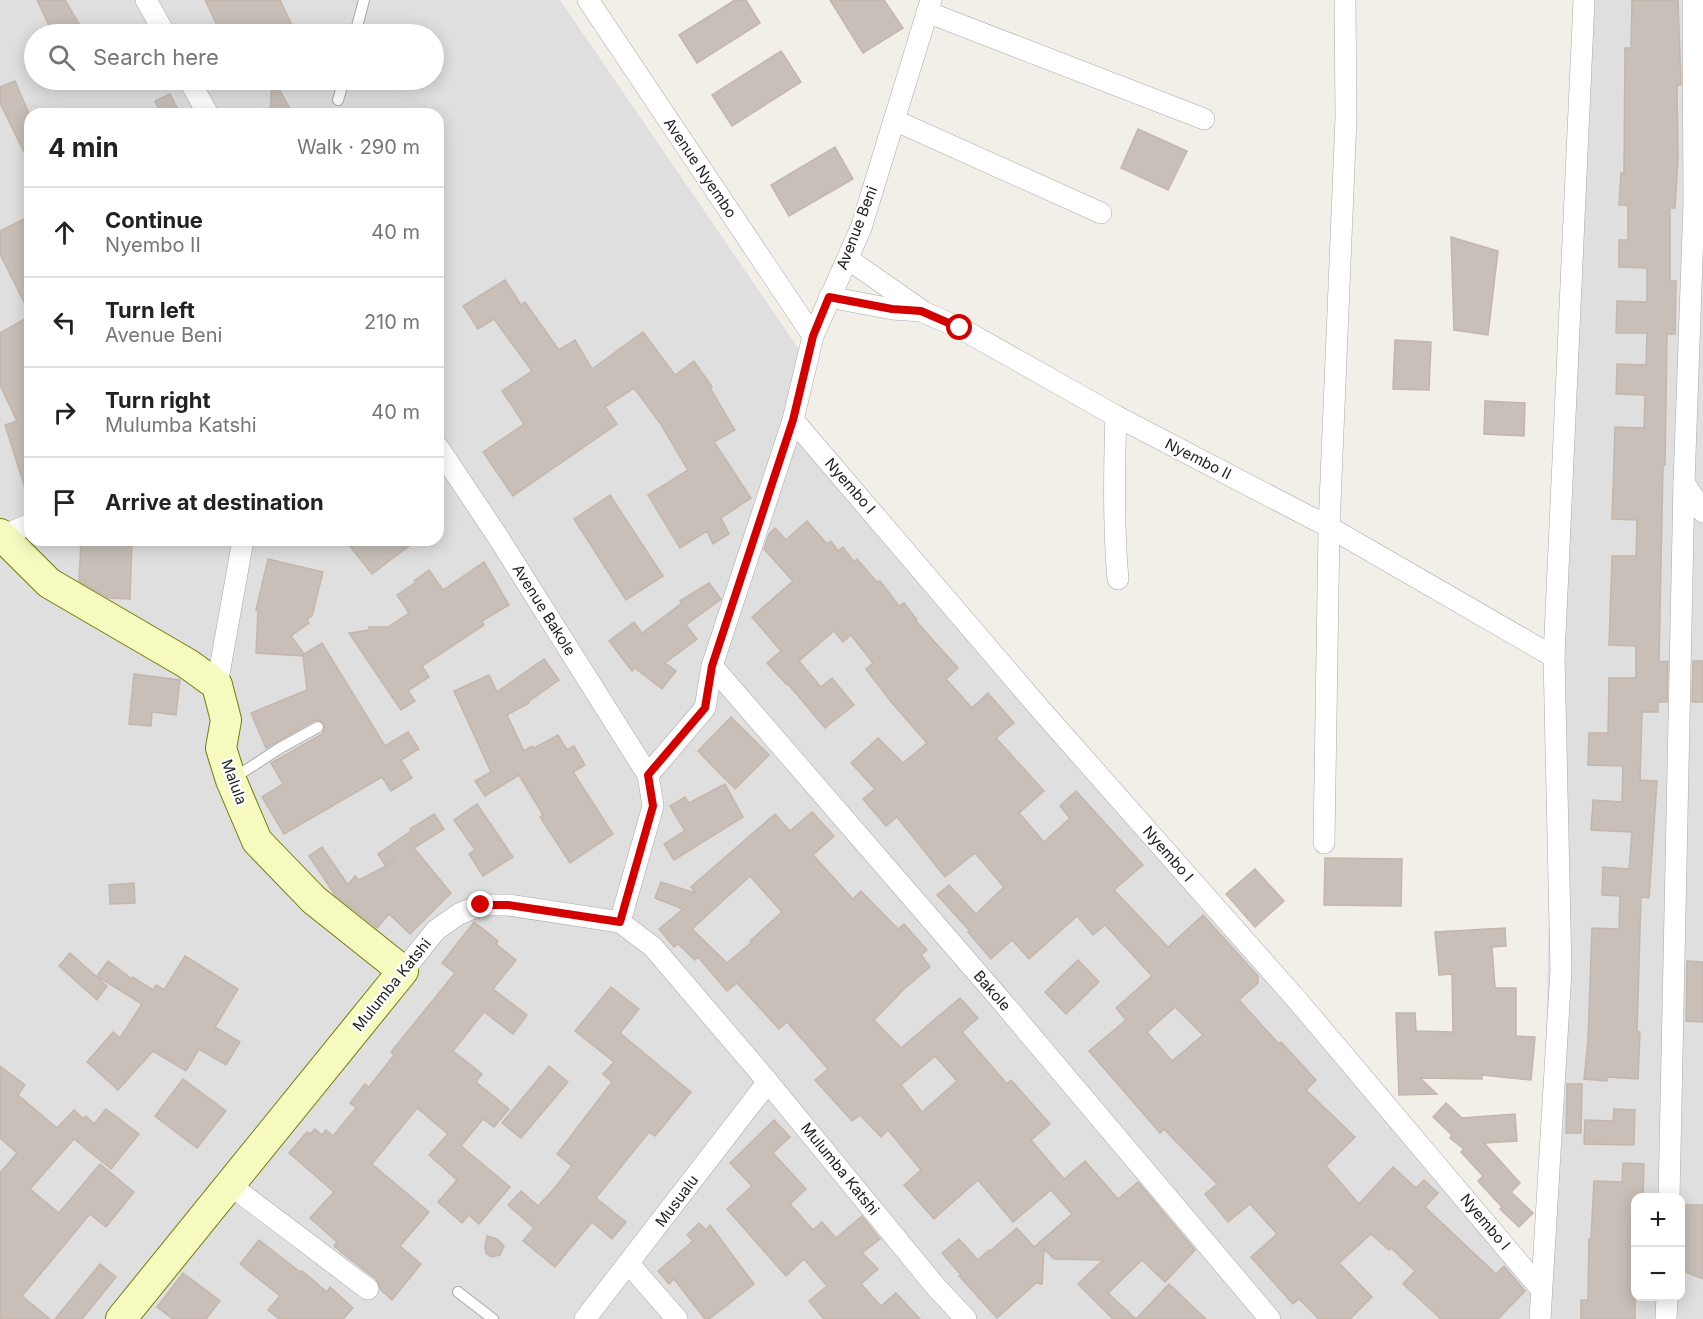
<!DOCTYPE html>
<meta charset="utf-8">
<style>
body{margin:0;font-family:Inter,sans-serif;background:#f2f2f2;color:#222}
.controls{position:absolute;right:18px;bottom:18px;display:grid;overflow:hidden;border-radius:12px;box-shadow:0 3px 15px #0003}
.controls button{width:54px;height:54px;display:grid;place-items:center;padding:0;border:0;border-bottom:2px solid #e0e0e0;background:#fff;color:#222;font:30px sans-serif}
.stop{position:absolute;width:18px;height:18px;margin:-14px;border:4px solid #d40000;border-radius:50%;background:#fff}
.stop.end{background:#d40000;border-color:#fff;box-shadow:0 2px 6px #0008}
.list{margin:0;padding:0;list-style:none}
h2{display:flex;justify-content:space-between;align-items:center;height:78px;margin:0;padding:0 24px;font-size:26px}
h2 small{font-size:20px;font-weight:400;color:#767676}
.list li{display:grid;grid-template-columns:39px 1fr auto;gap:18px;align-items:center;box-sizing:border-box;height:90px;padding:0 24px;border-top:2px solid #e0e0e0}
.list b{display:block;font-size:22px;white-space:nowrap}
.list p{margin:0;font-size:20px;white-space:nowrap;color:#767676}
.list em{font-size:20px;font-style:normal;color:#767676}
.icon{flex:none;width:33px;height:33px;fill:none;stroke:currentColor;stroke-width:2;stroke-linecap:round;stroke-linejoin:round}
.map{position:relative;flex:none;width:1703px;height:1319px;overflow:hidden}
.search{position:absolute;background:#fff;box-shadow:0 3px 15px #0003;left:24px;top:24px;width:420px;height:66px;display:flex;align-items:center;gap:15px;box-sizing:border-box;padding:0 21px;border-radius:33px;color:#767676;font-size:22px}
.panel{position:absolute;background:#fff;box-shadow:0 3px 15px #0003;left:24px;top:108px;width:420px;height:438px;border-radius:18px}
.map>svg:first-child{display:block}
.residential{fill:#e0dfdf;fill-rule:evenodd}
.building{fill:#c7bfb8;stroke:#c4b6ab;stroke-width:1.5;fill-rule:evenodd}
.lines{fill:none;stroke-linecap:round;stroke-linejoin:round}
.lane-casing{stroke:#a9a9a9;stroke-width:12}
.street-casing{stroke:#a9a9a9;stroke-width:22}
.secondary-casing{stroke:#707d05;stroke-width:32}
.lane{stroke:#fff;stroke-width:10}
.street{stroke:#fff;stroke-width:21}
.secondary{stroke:#f7fabf;stroke-width:30}
.route{stroke:#d40000;stroke-width:8}
.labels{text-anchor:middle;stroke-width:4.5;stroke-linejoin:round;paint-order:stroke}
.street-label{font-size:15px;fill:#222;stroke:#fff}
</style>
<div class="map">
<svg width="1703" height="1319" viewBox="0 0 1703 1319">
<rect width="100%" height="100%" fill="#f2efe9"/>
<path class="residential" d="M0,0H560L807,361L794,420L1541,1287L1554,657L1584,0H1703V1319H0ZM34,34H434V80H34ZM30,114H438V540H30ZM1636,1198H1680V1296H1636Z"/>
<g class="building">
<polygon points="37,0 65,0 85,34 53,34"/>
<polygon points="205,0 280,0 296,34 221,34"/>
<polygon points="735,0 746,0 760,23 697,63 679,35"/>
<polygon points="830,0 884,0 903,28 863,53"/>
<polygon points="1632,0 1678,0 1681,85 1677,85 1678,158 1675,208 1670,208 1670,281 1676,281 1675,334 1667,334 1665,465 1663,465 1659,662 1668,661 1667,702 1658,702 1658,712 1642,712 1640,780 1657,781 1649,898 1641,897 1637,1032 1640,1032 1638,1079 1607,1077 1607,1081 1584,1079 1588,1040 1592,928 1619,929 1620,896 1602,895 1603,867 1629,869 1632,832 1591,830 1593,800 1622,802 1623,766 1588,765 1589,733 1608,733 1609,678 1636,678 1636,646 1609,645 1612,556 1636,556 1637,520 1612,519 1615,427 1644,428 1645,395 1616,394 1617,364 1646,365 1647,333 1616,333 1617,301 1647,302 1647,268 1619,267 1619,240 1628,240 1628,205 1619,205 1621,173 1624,173 1625,48 1631,48"/>
<polygon points="781,51 801,82 732,126 712,95"/>
<polygon points="272,80 274,80 293,114 270,114"/>
<polygon points="15,81 30,116 30,164 0,103 0,87"/>
<polygon points="170,94 180,114 161,114 155,101"/>
<polygon points="1138,129 1187,151 1168,190 1121,168"/>
<polygon points="835,147 853,179 789,216 771,185"/>
<polygon points="30,216 30,314 0,254 0,231"/>
<polygon points="1451,237 1498,251 1488,335 1454,330"/>
<polygon points="505,280 521,305 525,302 559,350 575,340 592,369 643,332 675,375 694,361 712,387 710,388 735,430 714,442 751,498 721,518 729,534 713,544 707,531 680,548 648,495 688,470 660,423 634,388 605,407 617,424 513,496 483,452 524,424 502,391 532,371 494,319 478,329 463,306"/>
<polygon points="30,316 30,493 27,494 5,425 17,421 0,385 0,333"/>
<polygon points="1395,340 1431,342 1429,390 1393,389"/>
<polygon points="1485,401 1525,403 1524,436 1484,434"/>
<polygon points="610,495 663,576 626,600 574,519"/>
<path d="M807,521L827,544L831,541L838,551L843,547L854,562L857,559L877,582L880,581L899,606L904,603L917,620L916,621L958,668L946,679L972,708L988,693L1014,723L996,738L1044,791L1019,813L1044,842L1070,818L1060,806L1076,791L1143,865L1114,890L1168,947L1203,915L1258,976V983L1239,1000L1279,1044L1281,1042L1316,1080L1306,1090L1355,1137L1326,1166L1359,1204L1393,1167L1416,1188L1424,1180L1438,1193L1425,1207L1496,1274L1504,1266L1525,1291L1498,1319H1441L1403,1284L1415,1271L1391,1248L1389,1250L1371,1234L1339,1263L1372,1297L1350,1319H1319L1299,1299L1293,1304L1251,1257L1277,1234L1250,1204L1228,1222L1205,1194L1217,1184L1164,1129L1160,1133L1089,1051L1126,1020L1116,1008L1152,976L1105,925L1093,935L1077,916L1029,959L1012,940L991,959L968,932L970,931L937,895L949,885L976,914L1004,887L975,853L945,877L897,817L886,826L863,799L875,789L851,763L878,738L903,763L927,743L892,703L866,669L873,663L851,635L843,642L834,631L799,661L821,687L832,678L854,705L825,728L788,684L787,685L767,663L781,651L752,617L793,581L764,549L769,534L775,528L786,540ZM1175,1007L1203,1035L1172,1061L1147,1032Z"/>
<polygon points="81,540 132,540 130,599 109,598 79,581"/>
<polygon points="345,540 417,540 372,574"/>
<polygon points="268,559 323,572 312,616 307,619 309,623 291,636 304,654 322,643 385,746 408,732 419,749 401,760 412,778 391,791 382,777 284,834 262,797 283,784 271,763 322,734 325,727 322,721 315,720 266,748 251,713 307,690 303,656 256,653 258,611 256,610"/>
<polygon points="484,562 509,605 482,621 484,625 422,666 429,677 408,691 415,701 401,710 349,633 369,630 369,627 388,627 409,613 397,595 415,583 414,581 429,570 443,590"/>
<polygon points="709,583 721,599 686,625 697,639 665,663 676,671 662,689 635,668 632,671 609,641 634,622 642,633 682,603 680,601"/>
<polygon points="544,659 559,680 528,702 529,703 507,715 524,751 532,746 534,748 558,735 567,750 574,746 585,765 573,772 613,834 570,863 540,817 543,815 519,775 485,796 475,781 491,772 454,691 489,675 497,692"/>
<polygon points="1693,661 1703,661 1703,702 1692,702"/>
<polygon points="134,674 180,680 176,715 152,712 151,726 129,724"/>
<polygon points="731,717 769,755 735,789 698,751"/>
<polygon points="725,784 743,817 674,860 664,844 685,831 670,806 685,797 689,803"/>
<polygon points="477,804 513,857 483,876 469,854 475,850 454,820"/>
<path d="M812,812L834,836L813,855L853,899L861,891L898,929L904,924L927,950L921,955L930,967L905,988L874,1020L901,1048L960,998L978,1018L962,1032L1007,1084L1011,1080L1050,1124L1031,1140L1064,1179L1085,1161L1118,1199L1138,1182L1195,1250L1165,1282L1142,1260L1108,1293L1136,1319L1169,1284L1206,1319H1113L1078,1284L1103,1260L1054,1259L1044,1249L1042,1284L1036,1283L997,1318L959,1276L961,1275L942,1253L959,1239L978,1260L989,1250L990,1251L1017,1228L1034,1247L1072,1214L1051,1190L1013,1222L978,1180L934,1219L904,1185L921,1170L888,1130L881,1137L860,1115L852,1121L815,1080L828,1069L787,1022L779,1029L737,983L727,991L698,957L695,960L678,944L674,947L659,929L683,909L655,898L661,882L695,893L691,887L775,814L790,831ZM750,876L782,912L750,941L752,942L727,963L692,929ZM935,1056L957,1081L922,1112L901,1085Z"/>
<polygon points="434,814 444,829 414,848 451,893 410,934 389,914 377,928 335,895 309,856 322,847 348,885 355,876 359,880 394,862 393,860 385,865 378,854 411,831 410,829"/>
<polygon points="1325,858 1402,859 1401,906 1324,905"/>
<polygon points="1255,869 1284,901 1255,927 1226,894"/>
<polygon points="134,883 135,903 110,904 109,885"/>
<polygon points="474,922 498,941 496,944 516,960 493,989 527,1015 513,1034 484,1012 453,1051 482,1074 476,1082 509,1109 494,1127 483,1119 461,1146 510,1187 479,1224 469,1215 462,1223 438,1202 457,1180 429,1155 448,1134 417,1108 372,1164 429,1212 400,1246 421,1264 392,1300 381,1290 376,1279 342,1253 334,1246 337,1242 310,1218 334,1192 289,1153 307,1132 310,1134 315,1129 322,1135 326,1130 333,1136 356,1108 350,1103 365,1084 369,1087 394,1055 391,1052 455,973 442,963"/>
<polygon points="1505,928 1506,946 1492,947 1495,988 1516,988 1516,1036 1535,1037 1531,1080 1482,1075 1482,1079 1420,1078 1437,1094 1399,1095 1396,1013 1415,1013 1416,1031 1453,1032 1452,974 1439,975 1435,932"/>
<polygon points="70,953 107,986 97,1000 59,966"/>
<polygon points="185,956 238,989 215,1027 240,1042 226,1065 199,1049 186,1071 153,1051 118,1090 87,1062 113,1032 120,1038 142,1004 97,976 108,961 132,979 133,977 153,990 156,985 164,990"/>
<polygon points="1078,960 1099,982 1066,1014 1045,992"/>
<polygon points="1687,961 1703,962 1703,1022 1686,1021"/>
<polygon points="611,987 639,1009 620,1033 691,1092 655,1136 649,1132 596,1198 626,1222 612,1239 592,1222 555,1267 523,1241 534,1228 508,1205 521,1191 538,1206 552,1191 572,1166 557,1154 612,1082 603,1074 614,1062 575,1031"/>
<polygon points="0,1066 25,1085 18,1095 57,1128 74,1110 84,1119 86,1116 94,1124 106,1109 139,1134 111,1169 74,1139 30,1189 59,1213 100,1164 134,1192 106,1227 90,1214 22,1296 50,1319 0,1319 0,1173 17,1153 0,1138"/>
<polygon points="549,1066 568,1082 521,1138 502,1123"/>
<polygon points="183,1079 226,1111 197,1148 155,1116"/>
<polygon points="1567,1084 1582,1084 1581,1133 1566,1133"/>
<polygon points="1446,1103 1462,1118 1515,1114 1517,1141 1484,1143 1520,1183 1511,1192 1533,1213 1519,1227 1500,1209 1502,1207 1478,1181 1483,1176 1461,1152 1464,1149 1450,1138 1452,1135 1433,1117"/>
<polygon points="1614,1109 1635,1110 1634,1145 1584,1144 1585,1120 1613,1121"/>
<polygon points="774,1120 790,1137 773,1153 806,1189 790,1204 813,1230 822,1222 836,1238 862,1216 880,1239 862,1253 878,1269 861,1284 881,1306 896,1293 920,1319 824,1319 809,1301 827,1286 804,1259 786,1276 727,1209 752,1186 730,1163"/>
<polygon points="1623,1163 1644,1164 1643,1197 1635,1197 1635,1319 1581,1319 1581,1300 1588,1300 1589,1239 1591,1239 1594,1181 1622,1182"/>
<polygon points="1680,1205 1703,1205 1703,1279 1681,1270"/>
<polygon points="699,1223 706,1230 710,1225 754,1284 709,1319 705,1319 674,1279 669,1284 658,1271 693,1241 687,1235"/>
<polygon points="487,1236 497,1239 504,1246 500,1255 491,1257 486,1253 485,1247"/>
<polygon points="259,1240 300,1272 302,1271 327,1292 330,1287 353,1308 343,1319 279,1319 268,1310 280,1296 240,1264"/>
<polygon points="100,1264 116,1277 82,1319 55,1319"/>
<polygon points="183,1273 220,1301 206,1319 173,1319 157,1307"/>
</g>
<g class="lines">
<g class="lane-casing">
<g id="lane">
<polyline points="355,34 364,0"/>
<polyline points="338,100 344,80"/>
<polyline points="234,778 280,748 318,727"/>
<polyline points="458,1292 493,1319"/>
</g>
</g>
<g class="street-casing">
<g id="street">
<polyline points="146,0 165,34"/>
<polyline points="588,0 813,336"/>
<polyline points="927,12 1204,119"/>
<polyline points="189,80 208,114"/>
<polyline points="894,120 1101,213"/>
<polyline points="848,259 921,310"/>
<polyline points="829,297 892,309 921,311 960,328 1116,416 1329,527 1554,657"/>
<path d="M1116,416C1114,471 1113,525 1118,579"/>
<polyline points="793,420 1041,710 1298,1001 1540,1288"/>
<polyline points="438,447 498,537 648,775"/>
<polyline points="1684,483 1703,512"/>
<polyline points="2,536 30,524"/>
<polyline points="712,666 999,998 1270,1319"/>
<polyline points="217,685 243,540"/>
<polyline points="1324,843 1329,527 1346,118 1345,0"/>
<polyline points="620,922 653,806 648,775 705,708 712,666 793,420 813,336 861,228 931,0"/>
<polyline points="403,971 436,930 459,914 481,905 508,905 620,922 653,947 768,1082 936,1287 966,1319"/>
<polyline points="230,1185 368,1289"/>
<polyline points="1669,1198 1684,483 1694,204 1693,0"/>
<polyline points="629,1264 677,1319"/>
<polyline points="585,1319 768,1082"/>
<polyline points="1540,1319 1561,970 1554,657 1584,0"/>
<polyline points="1666,1319 1667,1296"/>
</g>
</g>
<g class="secondary-casing">
<polyline id="secondary" points="0,534 49,583 188,664 217,685 226,720 221,748 231,780 257,841 314,900 403,971 121,1319"/>
</g>
<use href="#lane" class="lane"/>
<use href="#street" class="street"/>
<use href="#secondary" class="secondary"/>
</g>
<g class="lines">
<polyline class="route" points="481,905 508,905 620,922 653,806 648,775 705,708 712,666 793,420 813,336 829,297 892,309 921,311 960,328"/>
</g>
<g class="labels">
<g class="street-label">
<text transform="translate(700 168) rotate(56)" y="5">Avenue Nyembo</text>
<text transform="translate(857 228) rotate(-69)" y="5">Avenue Beni</text>
<text transform="translate(1198 459) rotate(27)" y="5">Nyembo II</text>
<text transform="translate(850 486) rotate(49)" y="5">Nyembo I</text>
<text transform="translate(544 610) rotate(58)" y="5">Avenue Bakole</text>
<text transform="translate(234 782) rotate(70)" y="5">Malula</text>
<text transform="translate(1168 854) rotate(49)" y="5">Nyembo I</text>
<text transform="translate(392 985) rotate(-51)" y="5">Mulumba Katshi</text>
<text transform="translate(992 991) rotate(49)" y="5">Bakole</text>
<text transform="translate(840 1169) rotate(51)" y="5">Mulumba Katshi</text>
<text transform="translate(677 1201) rotate(-53)" y="5">Musualu</text>
<text transform="translate(1485 1222) rotate(50)" y="5">Nyembo I</text>
</g>
</g>
</svg>
<div class="controls">
<button>+</button>
<button>−</button>
</div>
<div class="stop" style="left:960px;top:328px"></div>
<div class="stop end" style="left:481px;top:905px"></div>
<div class="search"><svg class="icon" aria-label="search" viewBox="0 0 24 24"><circle cx="10" cy="10" r="6"/><path d="M15 15l6 6"/></svg>Search here</div>
<section class="panel">
<h2>4 min<small>Walk · 290 m</small></h2>
<ul class="list">
<li><svg class="icon" aria-label="ahead" viewBox="0 0 24 24"><path d="M12 20V5M6 11l6-6 6 6"/></svg><div><b>Continue</b><p>Nyembo II</p></div><em>40 m</em></li>
<li><svg class="icon" aria-label="left" viewBox="0 0 24 24"><path d="M17 20v-9H6M10 6l-5 5 5 5"/></svg><div><b>Turn left</b><p>Avenue Beni</p></div><em>210 m</em></li>
<li><svg class="icon" aria-label="right" viewBox="0 0 24 24"><path d="M7 20v-9h11M14 6l5 5-5 5"/></svg><div><b>Turn right</b><p>Mulumba Katshi</p></div><em>40 m</em></li>
<li><svg class="icon" aria-label="arrive" viewBox="0 0 24 24"><path d="M6 21V4h12l-3 4 3 4H6"/></svg><div><b>Arrive at destination</b></div></li>
</ul>
</section>
</div>
